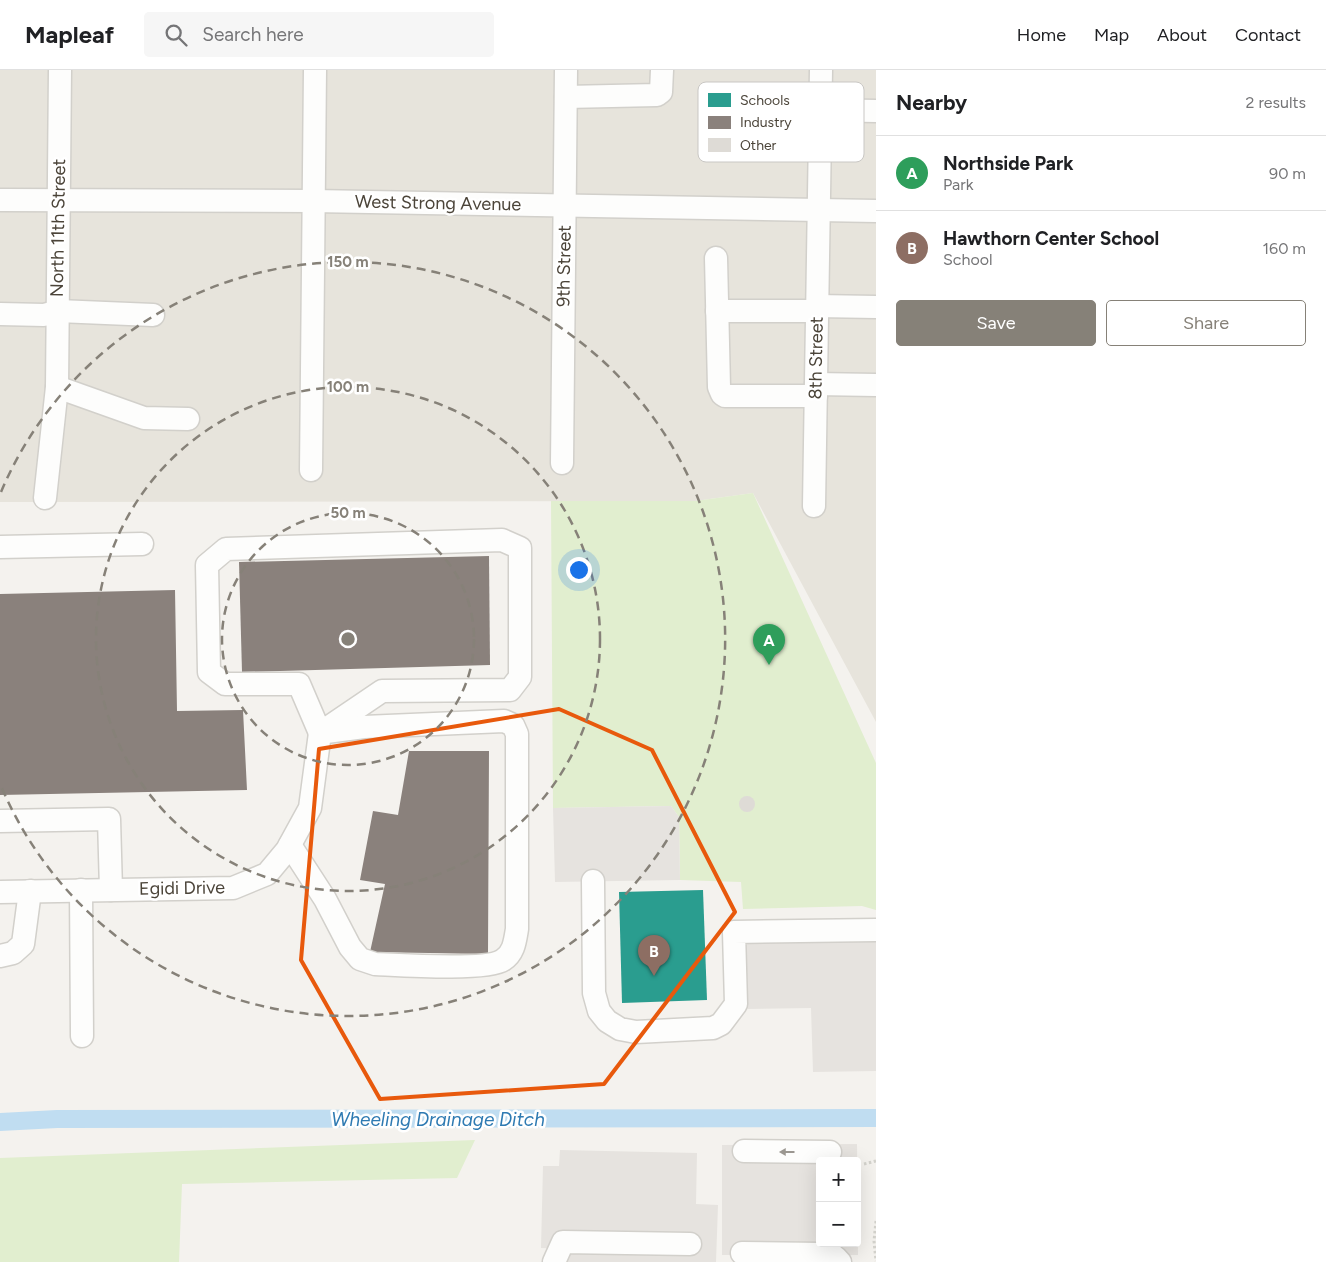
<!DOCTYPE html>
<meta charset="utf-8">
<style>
body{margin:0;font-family:Figtree,sans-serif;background:#f6f6f6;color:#202124}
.controls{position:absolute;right:15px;bottom:15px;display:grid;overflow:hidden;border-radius:5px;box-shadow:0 5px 20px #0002}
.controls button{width:45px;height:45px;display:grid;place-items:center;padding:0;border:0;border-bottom:1px solid #e0e0e0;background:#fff;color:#202124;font:25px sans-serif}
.you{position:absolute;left:578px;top:499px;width:18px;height:18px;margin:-12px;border:4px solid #fff;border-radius:50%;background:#1a73e8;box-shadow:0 0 0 8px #1a73e833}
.badge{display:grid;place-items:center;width:32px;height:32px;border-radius:50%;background:#868178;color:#fff;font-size:16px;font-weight:700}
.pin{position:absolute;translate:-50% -41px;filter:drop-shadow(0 1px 2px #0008)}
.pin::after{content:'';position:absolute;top:26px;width:18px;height:15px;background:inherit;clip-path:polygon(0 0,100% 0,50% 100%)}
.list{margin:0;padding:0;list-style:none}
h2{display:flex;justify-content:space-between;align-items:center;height:65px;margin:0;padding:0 20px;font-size:21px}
h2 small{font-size:16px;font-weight:400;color:#757577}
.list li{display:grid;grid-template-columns:32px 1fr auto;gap:15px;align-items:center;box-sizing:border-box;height:75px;padding:0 20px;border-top:1px solid #e0e0e0}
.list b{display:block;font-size:19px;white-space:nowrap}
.list p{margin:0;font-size:16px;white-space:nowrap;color:#757577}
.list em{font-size:16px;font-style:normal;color:#757577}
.actions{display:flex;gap:10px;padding:15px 20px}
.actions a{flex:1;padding:11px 0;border:1px solid #868178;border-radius:5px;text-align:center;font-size:18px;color:#868178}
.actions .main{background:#868178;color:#fff}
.icon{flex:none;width:28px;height:28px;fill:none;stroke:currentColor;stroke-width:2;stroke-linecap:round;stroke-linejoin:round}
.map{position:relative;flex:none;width:876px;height:1192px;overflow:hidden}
header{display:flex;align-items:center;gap:30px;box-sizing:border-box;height:70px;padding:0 25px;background:#fff;border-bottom:1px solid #e0e0e0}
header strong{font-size:24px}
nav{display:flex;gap:28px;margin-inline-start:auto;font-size:18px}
.search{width:350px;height:45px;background:#f6f6f6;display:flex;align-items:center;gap:12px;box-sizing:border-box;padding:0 18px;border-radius:5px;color:#757577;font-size:19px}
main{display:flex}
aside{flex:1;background:#fff}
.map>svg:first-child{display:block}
.residential{fill:#e7e4dc}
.green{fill:#e1eecf}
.parking{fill:#e6e3df;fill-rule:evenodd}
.schools{fill:#2a9d8f}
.industry{fill:#8a817c}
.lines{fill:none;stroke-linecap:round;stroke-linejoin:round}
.canal{stroke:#c0ddf1;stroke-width:18}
.building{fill:#dedbd6}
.minor-casing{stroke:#d2d0cb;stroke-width:25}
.path{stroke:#d3d2cc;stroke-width:3;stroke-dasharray:2.5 2.5;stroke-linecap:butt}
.minor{stroke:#fdfdfc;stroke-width:22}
.oneway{fill:#9b9791}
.marked{fill:none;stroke:#e8590c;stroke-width:4;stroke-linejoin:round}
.ring{fill:none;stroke:#868178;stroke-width:2.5;stroke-dasharray:9 6}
.labels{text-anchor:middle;stroke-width:5;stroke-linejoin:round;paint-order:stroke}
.street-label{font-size:18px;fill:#4b4439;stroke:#fff}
.water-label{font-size:19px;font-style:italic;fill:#2e7ab2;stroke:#fff}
.key{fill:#fff;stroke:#c9c7c4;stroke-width:1}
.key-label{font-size:14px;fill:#4b4439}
.centre{fill:#868178;stroke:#fff;stroke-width:2.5}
.ring-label{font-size:15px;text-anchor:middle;font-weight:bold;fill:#868178;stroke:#fff;stroke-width:5;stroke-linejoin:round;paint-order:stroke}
</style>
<header>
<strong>Mapleaf</strong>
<div class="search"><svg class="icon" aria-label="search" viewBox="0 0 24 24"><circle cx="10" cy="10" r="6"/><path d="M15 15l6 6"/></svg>Search here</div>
<nav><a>Home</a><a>Map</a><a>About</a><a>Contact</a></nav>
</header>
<main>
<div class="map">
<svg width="876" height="1192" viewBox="0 0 876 1192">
<rect width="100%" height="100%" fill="#f4f2ee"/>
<polygon class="residential" points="0,0 876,0 876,652 753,423 695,431 0,432"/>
<g class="green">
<polygon points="753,423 876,693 876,840 862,836 743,839 741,812 680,810 679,747 671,736 553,738 551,431 695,431"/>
<polygon points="475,1070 457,1108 182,1114 179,1192 0,1192 0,1088"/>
</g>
<g class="parking">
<polygon points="671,736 679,747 680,810 555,812 553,738"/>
<polygon points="876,867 876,1001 813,1002 811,938 748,939 746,871"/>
<path d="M857,1074L858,1185H722V1075ZM820,1091H857V1173H820Z"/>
<polygon points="560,1080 697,1083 696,1134 718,1135 716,1192 567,1192 567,1179 541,1178 543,1096 559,1096"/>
</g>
<polygon class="schools" points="703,820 707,930 622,933 619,822"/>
<g class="industry">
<polygon points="489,486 490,595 242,602 239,492"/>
<polygon points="175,520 177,641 243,640 247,720 0,725 0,524"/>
<polygon points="409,681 489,681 488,884 370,882 385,814 360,810 373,741 398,745"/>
</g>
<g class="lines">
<polyline class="canal" points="0,1052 57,1049 876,1048"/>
</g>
<circle class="building" cx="747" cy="734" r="8"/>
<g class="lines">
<g class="minor-casing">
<g id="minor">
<polyline points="566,27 657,25 661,22 662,0"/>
<polyline points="820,40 876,41"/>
<polyline points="0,130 313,131 876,141"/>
<polyline points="716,188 719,317 722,324 725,326 816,326"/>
<polyline points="817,236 876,237"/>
<polyline points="717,241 817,241"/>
<polyline points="0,244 44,245 58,241 153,245"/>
<polyline points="816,314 876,315"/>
<polyline points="57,317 144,348 188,349"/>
<polyline points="562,393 566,0"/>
<polyline points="311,400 315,0"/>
<polyline points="45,428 57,317 60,0"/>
<polyline points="814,436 821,0"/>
<polygon points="502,470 520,478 520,607 510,620 382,621 320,663 299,614 225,614 209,602 207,495 226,479"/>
<polyline points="0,477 142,474"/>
<polyline points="0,751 109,749 111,820"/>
<path d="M290,775L325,829L350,877L360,889L375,894C399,895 487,901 503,890C514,883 515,871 517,859V664L513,655L504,651L364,657L326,662"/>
<polyline points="593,811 594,923 599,941 607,951 620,959 636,962 713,958 721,954 736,934 734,862 876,860"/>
<polyline points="81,820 82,966"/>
<polyline points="0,822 233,818 267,804 287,780 310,738 320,663"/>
<polyline points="0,886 13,883 23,874 30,821"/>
<polyline points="744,1081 830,1082"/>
<polyline points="742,1183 821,1184"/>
<polyline points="554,1192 563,1172 690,1174"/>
<path d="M811,1192C818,1181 833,1182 840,1192"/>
</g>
</g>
<g class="path">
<polyline points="864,1094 876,1091"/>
<polyline points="876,1151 874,1171 876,1191"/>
</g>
<use href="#minor" class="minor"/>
</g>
<defs><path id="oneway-solid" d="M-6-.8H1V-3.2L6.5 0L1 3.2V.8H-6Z" transform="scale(1.25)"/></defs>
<use class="oneway" href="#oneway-solid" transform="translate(787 1082) rotate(-180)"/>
<path class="marked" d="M559,639L652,680L735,842L604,1014L380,1029L301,890L319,679Z"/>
<g class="ring">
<circle cx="348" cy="569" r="126"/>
<circle cx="348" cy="569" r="252"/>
<path d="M1 422A377 377 0 1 1 1 716"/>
</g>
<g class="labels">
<g class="street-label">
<text transform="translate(438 133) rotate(1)" y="6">West Strong Avenue</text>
<text transform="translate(58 158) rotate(-89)" y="6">North 11th Street</text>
<text transform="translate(564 196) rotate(-89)" y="6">9th Street</text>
<text transform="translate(816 288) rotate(-89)" y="6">8th Street</text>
<text transform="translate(182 818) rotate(-1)" y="6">Egidi Drive</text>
</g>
<g class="water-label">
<text x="438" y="1056">Wheeling Drainage Ditch</text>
</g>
</g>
<rect x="698" y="12" width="166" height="80" rx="8" class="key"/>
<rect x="708" y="23" width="23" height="14" fill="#2a9d8f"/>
<rect x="708" y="46" width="23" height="13" fill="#8a817c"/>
<rect x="708" y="68" width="23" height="14" fill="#dedbd6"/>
<g class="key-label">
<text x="740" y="35">Schools</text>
<text x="740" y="57">Industry</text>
<text x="740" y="80">Other</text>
</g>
<circle cx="348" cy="569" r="8" class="centre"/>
<g class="ring-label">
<text x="348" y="197">150 m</text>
<text x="348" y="322">100 m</text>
<text x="348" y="448">50 m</text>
</g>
</svg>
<div class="controls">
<button>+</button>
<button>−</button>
</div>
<div class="you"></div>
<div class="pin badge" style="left:769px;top:595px;background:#2e9e5b">A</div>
<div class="pin badge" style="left:654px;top:906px;background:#8d6e63">B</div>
</div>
<aside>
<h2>Nearby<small>2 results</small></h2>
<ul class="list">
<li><span class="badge" style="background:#2e9e5b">A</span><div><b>Northside Park</b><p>Park</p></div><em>90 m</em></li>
<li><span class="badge" style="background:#8d6e63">B</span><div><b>Hawthorn Center School</b><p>School</p></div><em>160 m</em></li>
</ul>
<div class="actions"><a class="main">Save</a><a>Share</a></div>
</aside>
</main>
